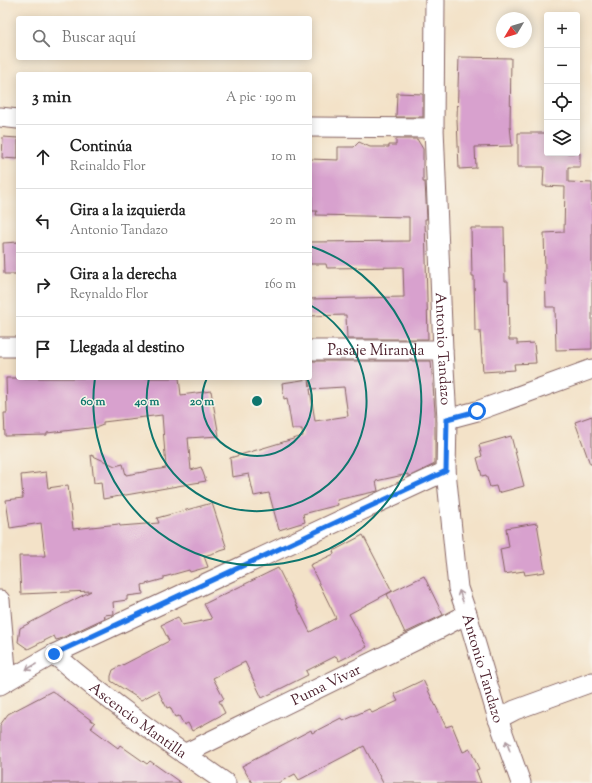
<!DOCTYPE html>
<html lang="es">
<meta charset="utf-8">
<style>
body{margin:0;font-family:"Sorts Mill Goudy",serif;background:#f2f2f2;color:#222}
.controls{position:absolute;right:12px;top:12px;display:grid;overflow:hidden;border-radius:4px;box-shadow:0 2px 10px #0003}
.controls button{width:36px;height:36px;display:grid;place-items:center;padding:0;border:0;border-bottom:1px solid #e0e0e0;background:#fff;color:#222;font:20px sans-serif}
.compass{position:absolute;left:496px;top:12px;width:36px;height:36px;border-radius:50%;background:#fff;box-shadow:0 2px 10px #0003;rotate:232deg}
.stop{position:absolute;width:12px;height:12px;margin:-9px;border:3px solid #1a73e8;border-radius:50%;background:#fff}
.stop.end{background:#1a73e8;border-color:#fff;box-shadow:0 1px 4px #0008}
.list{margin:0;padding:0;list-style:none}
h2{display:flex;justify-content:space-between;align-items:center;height:52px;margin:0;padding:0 16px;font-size:17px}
h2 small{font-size:13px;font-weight:400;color:#767676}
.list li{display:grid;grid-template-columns:26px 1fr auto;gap:12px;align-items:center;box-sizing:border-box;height:64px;padding:0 16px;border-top:1px solid #e0e0e0}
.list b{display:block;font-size:15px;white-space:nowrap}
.list p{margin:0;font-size:13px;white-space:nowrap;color:#767676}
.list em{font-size:13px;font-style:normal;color:#767676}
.icon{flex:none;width:22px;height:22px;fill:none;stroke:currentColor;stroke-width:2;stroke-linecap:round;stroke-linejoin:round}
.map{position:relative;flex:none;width:592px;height:783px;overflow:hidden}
.search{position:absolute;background:#fff;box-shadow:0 2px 10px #0003;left:16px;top:16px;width:296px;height:44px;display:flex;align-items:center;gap:10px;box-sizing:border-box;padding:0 14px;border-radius:4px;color:#767676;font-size:15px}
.panel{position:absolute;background:#fff;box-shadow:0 2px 10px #0003;left:16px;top:72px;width:296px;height:308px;border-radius:4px}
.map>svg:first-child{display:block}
.building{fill:#d8a1ce;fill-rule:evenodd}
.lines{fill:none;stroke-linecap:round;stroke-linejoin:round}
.minor-casing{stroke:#856362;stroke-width:21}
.minor{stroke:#fff;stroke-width:19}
.oneway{stroke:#ae9aa0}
.route{stroke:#1a73e8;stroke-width:5}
.ring{fill:none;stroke:#0f766e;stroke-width:2}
.labels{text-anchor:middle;stroke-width:3;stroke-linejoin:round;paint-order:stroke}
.street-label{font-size:15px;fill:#4a1f2b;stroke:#f7f3e8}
.centre{fill:#0f766e;stroke:#f7f3e8;stroke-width:2}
.ring-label{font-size:12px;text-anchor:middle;font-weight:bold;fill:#0f766e;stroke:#f7f3e8;stroke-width:3;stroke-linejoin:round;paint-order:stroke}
</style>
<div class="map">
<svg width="592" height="783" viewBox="0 0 592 783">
<rect width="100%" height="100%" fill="#f7f3e8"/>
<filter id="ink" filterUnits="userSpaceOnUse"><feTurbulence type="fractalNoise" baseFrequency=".025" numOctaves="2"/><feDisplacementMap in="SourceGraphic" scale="8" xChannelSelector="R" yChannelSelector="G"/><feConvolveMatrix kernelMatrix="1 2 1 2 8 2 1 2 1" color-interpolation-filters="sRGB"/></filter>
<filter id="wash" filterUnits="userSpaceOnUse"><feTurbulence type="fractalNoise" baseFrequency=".012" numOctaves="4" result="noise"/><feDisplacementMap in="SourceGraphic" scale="16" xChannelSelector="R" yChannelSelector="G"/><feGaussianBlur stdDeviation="0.9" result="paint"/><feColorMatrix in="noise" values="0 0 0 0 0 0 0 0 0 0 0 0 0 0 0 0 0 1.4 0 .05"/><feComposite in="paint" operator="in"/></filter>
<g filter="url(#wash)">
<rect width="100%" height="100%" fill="#f3e2c8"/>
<g id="blocks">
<g class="building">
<polygon points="459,57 511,58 510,125 512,146 475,147 476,168 459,169 457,119"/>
<polygon points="397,93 423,94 423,117 396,117"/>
<polygon points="518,133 547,133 547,153 580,153 580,167 568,167 568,182 592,183 592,349 556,350 555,307 546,307 544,233 564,232 565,187 543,186 544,167 518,167"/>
<polygon points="3,137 18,138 18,159 2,158"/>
<polygon points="396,139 417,139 423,149 423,182 425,182 427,219 425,219 428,339 347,339 346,315 310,316 310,299 404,297 403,267 327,268 326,264 310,264 310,242 409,241 409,217 316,215 317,211 312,211 312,189 310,189 310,159 338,160 338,147 354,147 359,142 370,147 389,147 389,145 396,145"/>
<polygon points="471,228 504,228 505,281 508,281 509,340 517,340 517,344 534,343 536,363 514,364 515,370 483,372 480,331 475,331 474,276 472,276"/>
<polygon points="18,242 18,274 4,274 3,243"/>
<path d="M310,361H431L435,411V464L408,477V474L376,481L378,491L337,500L338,505L303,514L305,522L279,530L269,493L254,496L249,474L232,477L230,458L303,436L302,429H292L287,398L284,399L282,383L309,379L310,387ZM344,387L348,416L315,421L310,389Z"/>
<polygon points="6,378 179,378 181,395 211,391 219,436 188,438 191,470 201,467 206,481 103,499 101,482 94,483 91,455 115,466 123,464 126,475 166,468 162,415 103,422 103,425 98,427 47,433 47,435 5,436 4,413 7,413"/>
<polygon points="592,416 592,464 590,464 575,422"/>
<polygon points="511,436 524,486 498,493 496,486 490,487 486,475 482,476 477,458 482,456 479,445"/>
<polygon points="46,472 48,488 68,485 73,529 119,524 120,526 159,523 157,518 212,503 227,549 204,556 208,567 190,572 189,570 164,577 164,579 142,585 143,594 127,596 127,600 113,602 114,614 104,615 105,618 60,639 56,640 54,636 28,649 18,642 20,628 91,591 21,594 19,556 45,556 41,523 10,528 6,500 23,498 21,475"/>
<polygon points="537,523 545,572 525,575 524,571 504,574 500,549 509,547 506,528"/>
<polygon points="363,535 392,591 349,614 367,647 339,661 336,656 306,671 308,675 262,698 245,662 213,678 224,699 219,701 225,713 192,731 188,723 184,725 179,716 175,717 170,707 167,708 158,691 141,700 111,681 111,676 113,670 169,641 161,625 178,617 182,625 212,619 204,604 278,568 310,632 336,618 310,565 334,554 333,551"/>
<polygon points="424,576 443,615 405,633 387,594"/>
<polygon points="423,680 446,727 452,725 463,752 470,749 479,769 476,770 481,783 383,783 364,746 299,780 295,774 278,783 252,783 242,766 311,730 312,733 341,718 343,721 369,709 372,713 398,701 394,694"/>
<polygon points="52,691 95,723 91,728 118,748 120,745 147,764 150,761 181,783 0,783 0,725 8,714"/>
</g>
</g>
</g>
<g filter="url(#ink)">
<use href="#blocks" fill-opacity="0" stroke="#856362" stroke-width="1"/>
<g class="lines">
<g class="minor-casing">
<g id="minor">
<path id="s1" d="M435,0L434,128L443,350L447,419L446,471L458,588L467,614L498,719L521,783"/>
<polyline points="0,117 18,119"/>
<polyline points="310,127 434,128"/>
<polyline points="0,347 18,347"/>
<path id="s2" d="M310,350H443"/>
<polyline points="447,419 477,411 592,369"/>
<polyline points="0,600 7,681"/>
<path id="s3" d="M54,654C108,701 167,742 226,783"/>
<polyline points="0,685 54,654 446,471"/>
<polyline points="498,719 515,710 592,682"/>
<path id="s4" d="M184,754L439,629L467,614"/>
</g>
</g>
<use href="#minor" class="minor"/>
</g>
<defs><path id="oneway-shaft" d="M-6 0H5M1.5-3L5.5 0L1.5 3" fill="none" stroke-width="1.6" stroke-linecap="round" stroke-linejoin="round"/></defs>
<g class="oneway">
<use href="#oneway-shaft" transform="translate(461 596) rotate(-109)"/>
<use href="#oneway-shaft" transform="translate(31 667) rotate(150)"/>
<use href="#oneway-shaft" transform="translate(508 746) rotate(-110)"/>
</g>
</g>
<g class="lines" filter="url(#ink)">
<polyline class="route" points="54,654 446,471 447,419 477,411"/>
</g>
<g class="ring">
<path d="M307 378A55 55 0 1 1 207 378"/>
<path d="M310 305A110 110 0 1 1 149 378"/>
<path d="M310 246A164 164 0 1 1 95 378"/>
</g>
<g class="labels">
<g class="street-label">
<text dy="5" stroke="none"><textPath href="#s1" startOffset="349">Antonio Tandazo</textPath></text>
<text dy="5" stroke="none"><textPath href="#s2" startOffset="66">Pasaje Miranda</textPath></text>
<text dy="5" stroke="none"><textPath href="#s1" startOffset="673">Antonio Tandazo</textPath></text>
<text dy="5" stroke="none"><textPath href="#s4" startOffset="158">Puma Vivar</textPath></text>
<text dy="5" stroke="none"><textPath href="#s3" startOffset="107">Ascencio Mantilla</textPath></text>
</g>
</g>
<circle cx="257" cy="401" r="6" class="centre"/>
<g class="ring-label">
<text x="93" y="405">60 m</text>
<text x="147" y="405">40 m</text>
<text x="202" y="405">20 m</text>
</g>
</svg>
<div class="controls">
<button>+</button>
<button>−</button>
<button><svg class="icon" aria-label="locate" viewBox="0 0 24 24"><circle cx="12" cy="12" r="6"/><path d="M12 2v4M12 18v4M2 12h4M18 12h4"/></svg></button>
<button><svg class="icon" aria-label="layers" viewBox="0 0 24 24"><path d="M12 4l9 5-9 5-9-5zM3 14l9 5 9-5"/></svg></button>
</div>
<svg class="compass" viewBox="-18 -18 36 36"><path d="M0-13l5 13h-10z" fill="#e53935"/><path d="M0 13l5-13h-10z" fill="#767676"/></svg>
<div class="stop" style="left:477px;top:411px"></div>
<div class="stop end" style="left:54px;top:654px"></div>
<div class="search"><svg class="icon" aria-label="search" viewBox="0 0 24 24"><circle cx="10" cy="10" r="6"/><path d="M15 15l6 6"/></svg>Buscar aquí</div>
<section class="panel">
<h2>3 min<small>A pie · 190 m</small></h2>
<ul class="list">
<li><svg class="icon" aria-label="ahead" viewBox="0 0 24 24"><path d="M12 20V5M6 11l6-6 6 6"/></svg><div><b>Continúa</b><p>Reinaldo Flor</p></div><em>10 m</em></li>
<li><svg class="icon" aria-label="left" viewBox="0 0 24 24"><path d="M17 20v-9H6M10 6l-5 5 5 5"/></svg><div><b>Gira a la izquierda</b><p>Antonio Tandazo</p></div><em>20 m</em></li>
<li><svg class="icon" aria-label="right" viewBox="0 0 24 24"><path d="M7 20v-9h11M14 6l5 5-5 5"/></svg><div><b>Gira a la derecha</b><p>Reynaldo Flor</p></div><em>160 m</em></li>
<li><svg class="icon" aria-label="arrive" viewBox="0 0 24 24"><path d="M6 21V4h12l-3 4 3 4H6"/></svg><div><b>Llegada al destino</b></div></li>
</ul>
</section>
</div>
